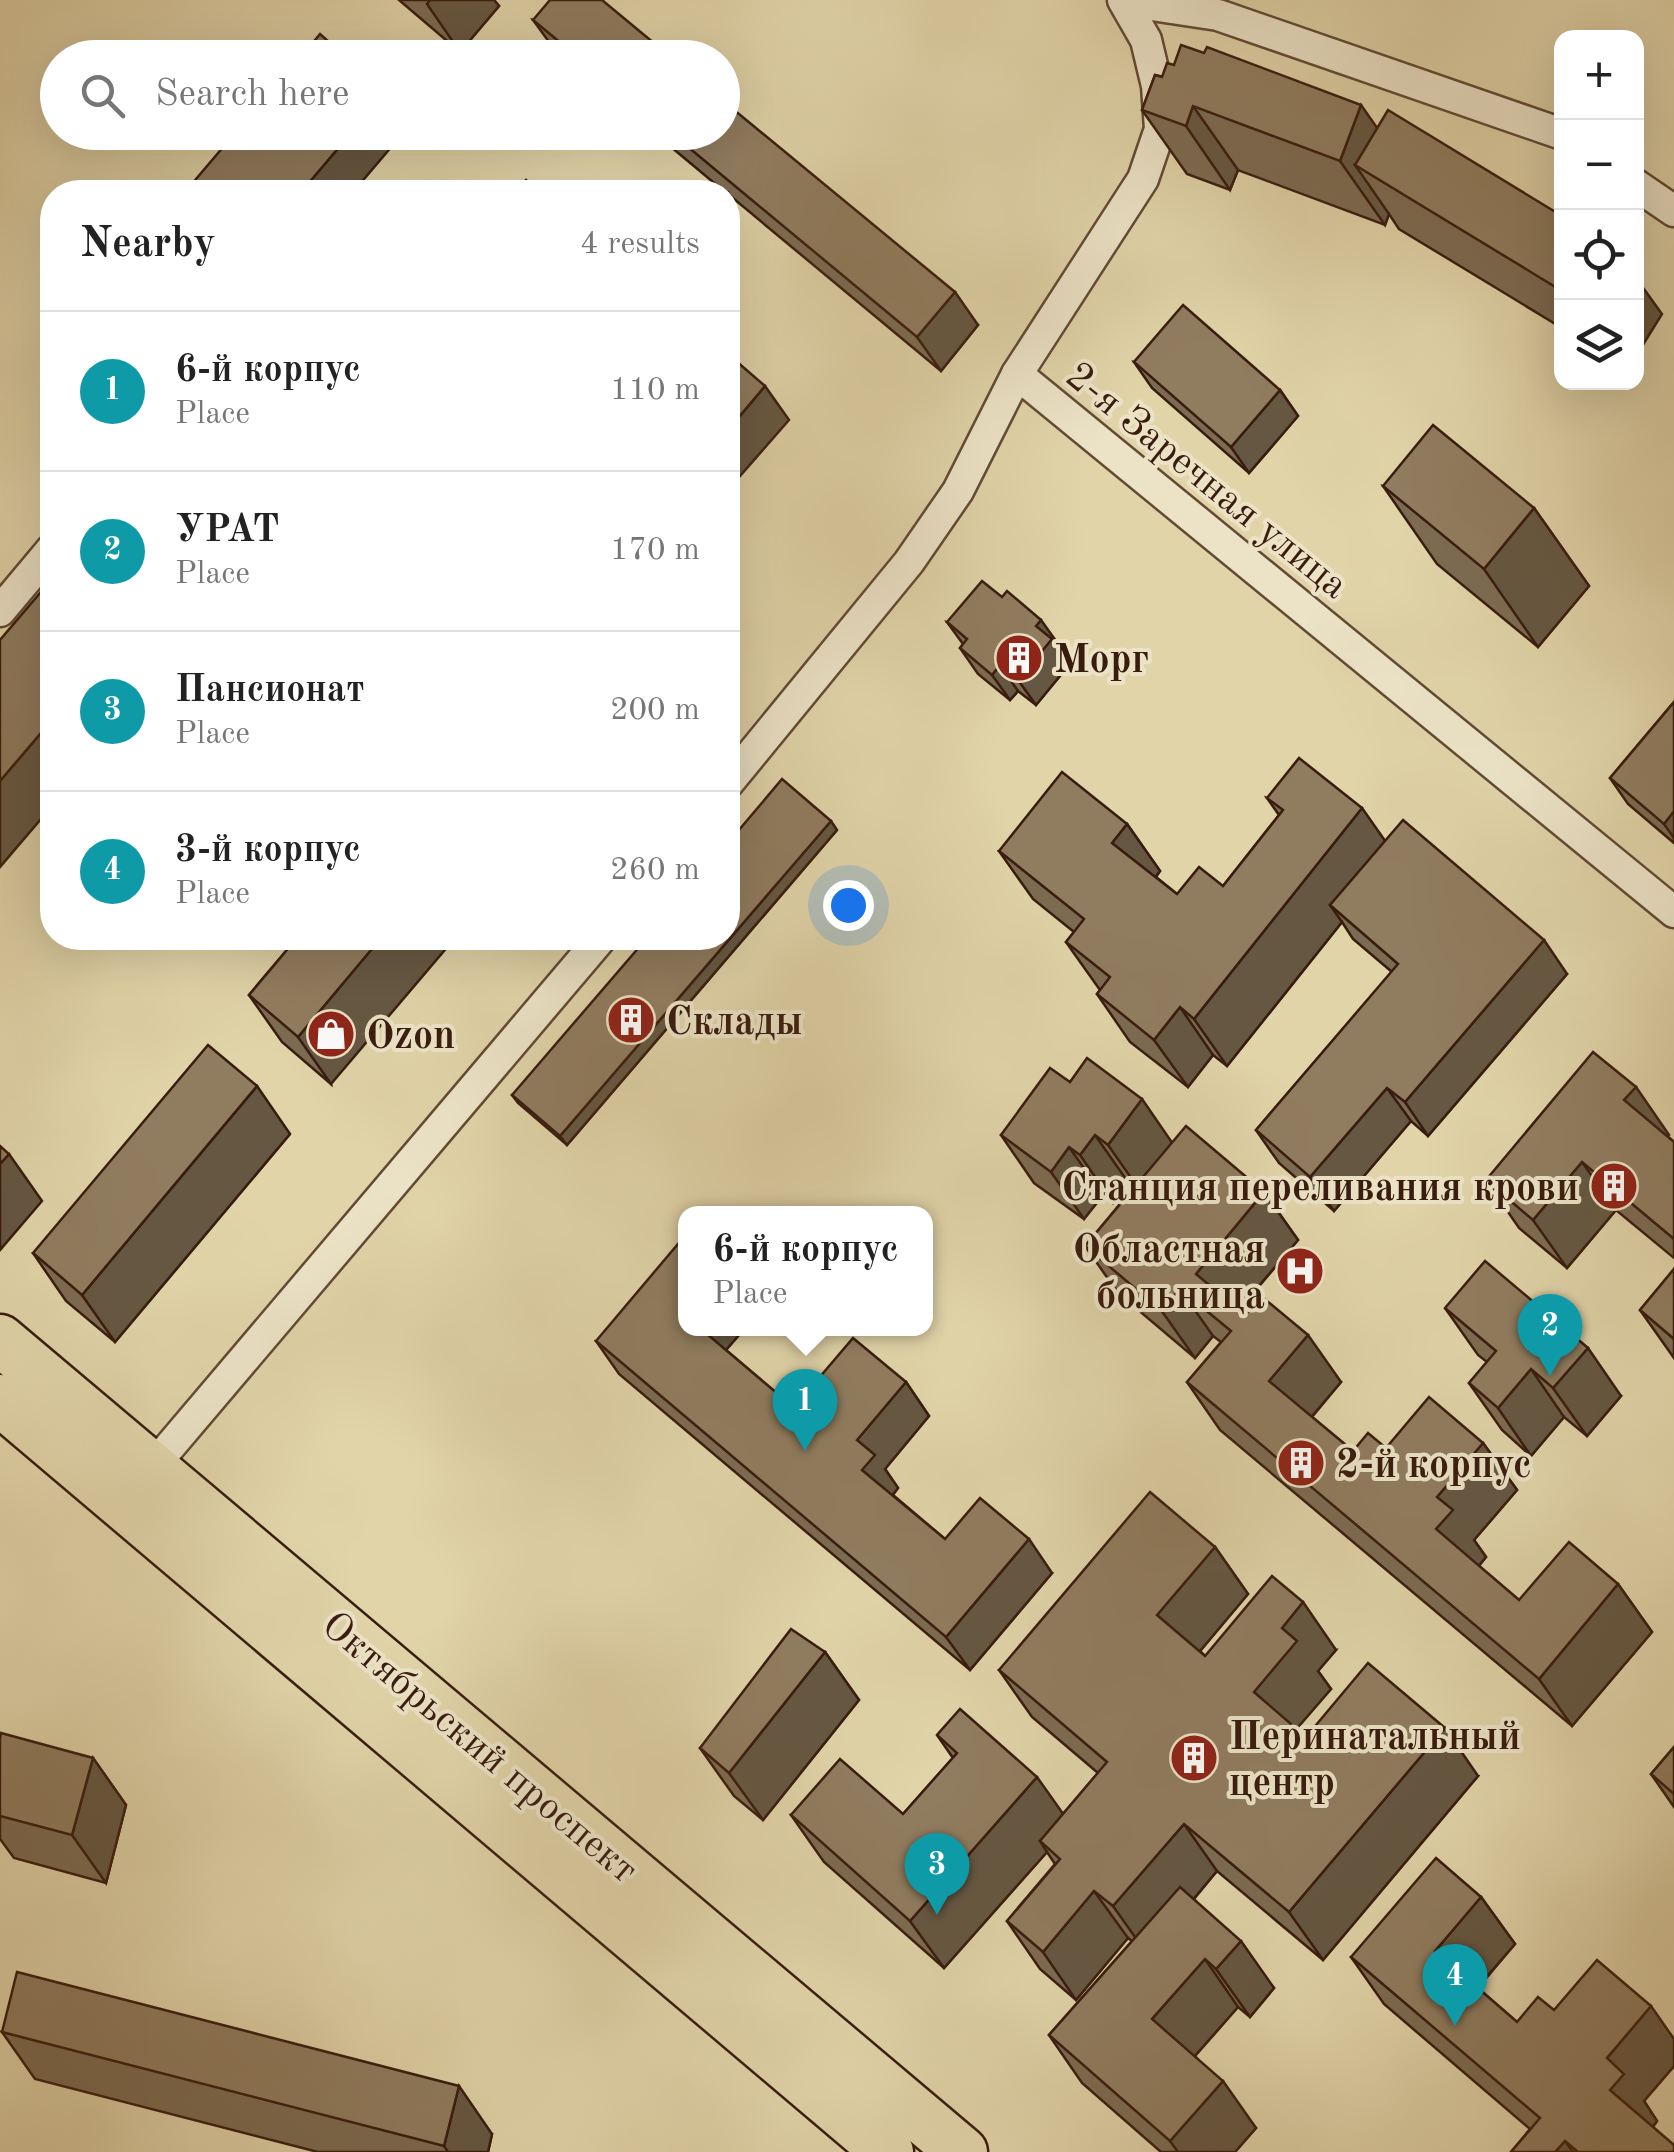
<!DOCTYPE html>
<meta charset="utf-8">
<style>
body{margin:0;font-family:"Old Standard TT",serif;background:#f6f6f6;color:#222}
.controls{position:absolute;right:30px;top:30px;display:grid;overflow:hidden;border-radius:20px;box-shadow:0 10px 40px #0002}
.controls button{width:90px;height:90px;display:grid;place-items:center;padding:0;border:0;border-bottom:2px solid #e0e0e0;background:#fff;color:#222;font:50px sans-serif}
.you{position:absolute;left:848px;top:905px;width:35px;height:35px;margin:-25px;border:8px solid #fff;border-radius:50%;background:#1a73e8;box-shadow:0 0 0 15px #1a73e833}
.badge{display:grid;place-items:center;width:65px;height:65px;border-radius:50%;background:#8f2418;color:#fff;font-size:32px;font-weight:700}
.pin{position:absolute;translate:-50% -82px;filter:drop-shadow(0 2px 5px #0008)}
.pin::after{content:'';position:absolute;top:52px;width:35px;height:30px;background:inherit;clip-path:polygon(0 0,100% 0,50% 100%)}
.popup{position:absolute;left:678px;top:1206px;width:255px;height:130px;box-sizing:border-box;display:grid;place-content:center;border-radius:20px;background:#fff;filter:drop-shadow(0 2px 8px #0005);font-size:32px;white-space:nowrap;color:#767676}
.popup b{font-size:38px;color:#222}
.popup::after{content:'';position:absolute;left:50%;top:100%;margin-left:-20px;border:20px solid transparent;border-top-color:#fff}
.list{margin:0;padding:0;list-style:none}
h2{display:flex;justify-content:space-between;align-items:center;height:130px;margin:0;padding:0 40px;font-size:42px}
h2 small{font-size:32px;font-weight:400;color:#767676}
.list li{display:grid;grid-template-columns:65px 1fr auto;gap:30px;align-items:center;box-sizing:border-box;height:160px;padding:0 40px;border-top:2px solid #e0e0e0}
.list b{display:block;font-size:38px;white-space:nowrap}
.list p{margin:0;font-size:32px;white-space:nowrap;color:#767676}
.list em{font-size:32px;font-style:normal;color:#767676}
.icon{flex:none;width:55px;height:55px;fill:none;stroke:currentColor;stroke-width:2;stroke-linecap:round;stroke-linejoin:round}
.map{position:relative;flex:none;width:1674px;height:2152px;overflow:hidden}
.search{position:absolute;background:#fff;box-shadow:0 10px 40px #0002;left:40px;top:40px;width:700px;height:110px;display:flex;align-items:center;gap:25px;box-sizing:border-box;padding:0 35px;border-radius:55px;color:#767676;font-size:38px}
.panel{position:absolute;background:#fff;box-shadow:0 10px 40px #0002;left:40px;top:180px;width:700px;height:770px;border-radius:40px}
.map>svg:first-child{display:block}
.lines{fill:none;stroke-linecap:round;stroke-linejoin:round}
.minor-casing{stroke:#624a35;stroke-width:35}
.primary-casing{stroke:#381c0e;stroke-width:55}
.minor{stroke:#ece3c7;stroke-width:30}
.primary{stroke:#e1d4a9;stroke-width:50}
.wall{fill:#7c6b52;stroke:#381c0e;stroke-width:2.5}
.shaded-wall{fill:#655742;stroke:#381c0e;stroke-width:2.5}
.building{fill:#907c5f;stroke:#381c0e;stroke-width:2.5}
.labels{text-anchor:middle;stroke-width:8;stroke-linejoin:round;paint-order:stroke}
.street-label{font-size:40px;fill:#381c0e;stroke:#ece3c7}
.poi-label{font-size:40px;font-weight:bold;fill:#381c0e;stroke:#ece3c7;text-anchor:start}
</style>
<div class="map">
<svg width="1674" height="2152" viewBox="0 0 1674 2152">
<rect width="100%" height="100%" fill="#e1d4a9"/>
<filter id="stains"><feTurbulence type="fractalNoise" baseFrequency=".002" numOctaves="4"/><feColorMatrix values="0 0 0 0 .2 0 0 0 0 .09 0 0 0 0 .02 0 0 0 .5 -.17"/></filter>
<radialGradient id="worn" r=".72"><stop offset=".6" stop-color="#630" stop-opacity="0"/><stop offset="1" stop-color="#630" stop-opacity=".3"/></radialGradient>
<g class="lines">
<g class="minor-casing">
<g id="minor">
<polyline points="1125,1 1218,15 1562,134"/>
<polyline points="1636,185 1674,211"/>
<polyline points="1017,374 1674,912"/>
<polyline points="0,611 52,549"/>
<polyline points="728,783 909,562 958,491 1017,374 1143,179 1160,129 1157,86 1146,40 1123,0"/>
<polyline points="144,1477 601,938"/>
</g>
</g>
<g class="primary-casing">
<g id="primary">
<polyline points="0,1340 962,2152"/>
<polyline points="0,1400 888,2152"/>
</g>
</g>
<use href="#minor" class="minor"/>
<use href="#primary" class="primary"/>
</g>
<g class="wall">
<polygon points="399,0 494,0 499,6 460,52"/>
<polygon points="533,20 672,58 562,58 557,53"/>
<polygon points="1155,75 1377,128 1562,216 1562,328 1399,229 1389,214 1385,225 1238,170 1230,190 1187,174 1142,110"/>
<polygon points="653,132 722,132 978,325 941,371 728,194 728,192 725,192"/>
<polygon points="1134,362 1280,390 1298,416 1249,473 1152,388"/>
<polygon points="1383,486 1534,508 1589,586 1538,647 1437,564"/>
<polygon points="947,622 1059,645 1057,647 1069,665 1036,705 1018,691 1010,700 978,674 960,648 963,644"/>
<polygon points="1674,702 1674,843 1628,804 1610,778"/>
<polygon points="1267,798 1385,841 1567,974 1428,1136 1411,1121 1334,1211 1279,1163 1256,1130 1392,972 1353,939 1342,922 1227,1066 1213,1055 1188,1087 1130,1042 1097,994 1100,990 1066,942 1074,932 1033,899 999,851 1127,824 1160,871 1156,877 1177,894 1223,886 1279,815"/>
<polygon points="837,830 567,1145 518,1103 512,1095"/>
<polygon points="297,938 331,1084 282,1042 249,995"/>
<polygon points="1070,1082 1172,1142 1264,1192 1298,1240 1239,1310 1341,1382 1312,1417 1353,1451 1483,1443 1517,1490 1474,1540 1486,1557 1479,1566 1519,1600 1618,1584 1652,1632 1572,1726 1220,1430 1187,1382 1221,1342 1213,1336 1195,1358 1118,1293 1085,1246 1134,1187 1128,1182 1113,1203 1103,1195 1084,1219 1034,1183 1001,1135"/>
<polygon points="290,1134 115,1342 66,1301 33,1253"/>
<polygon points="1669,1135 1667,1136 1674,1142 1674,1258 1616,1210 1567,1268 1519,1228 1486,1180"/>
<polygon points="1674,1269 1674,1358 1640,1310"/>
<polygon points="1445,1308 1621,1396 1587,1436 1564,1417 1531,1456 1502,1430 1469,1383 1487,1362 1478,1355"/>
<polygon points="685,1328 745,1328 726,1350 779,1395 906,1382 929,1416 885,1469 898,1488 893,1495 945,1539 1052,1573 970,1670 619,1374 596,1341"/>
<polygon points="1215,1547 1248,1594 1200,1651 1205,1656 1336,1650 1318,1671 1331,1689 1296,1729 1306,1737 1478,1776 1323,1960 1217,1871 1194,1899 1274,1988 1250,2017 1238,2007 1195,2056 1256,2128 1235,2152 1161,2152 1082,2083 1049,2035 1132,1941 1128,1938 1076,2000 1040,1969 1007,1921 1055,1864 1047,1852 944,1968 824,1862 791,1815 903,1814 953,1758 937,1735 1063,1814 1098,1773 1032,1717 999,1670"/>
<polygon points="825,1652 859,1700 763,1820 734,1796 700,1748"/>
<polygon points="0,1738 93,1758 126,1805 106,1883 14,1858 0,1839"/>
<polygon points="1674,1747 1674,1807 1651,1774"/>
<polygon points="1481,1897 1515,1944 1478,1988 1517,2022 1554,2010 1674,2039 1674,2066 1644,2101 1657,2121 1653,2127 1674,2152 1511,2152 1530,2129 1384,2004 1351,1957"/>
<polygon points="2,2032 492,2134 488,2152 318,2152 35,2079"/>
</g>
<g class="shaded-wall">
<polygon points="430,0 494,0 499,6 460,52 427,4"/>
<polygon points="1361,105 1406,169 1355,165 1389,214 1385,225 1340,161"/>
<polygon points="1193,106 1238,170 1230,190 1186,126"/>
<polygon points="352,132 404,132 353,192 301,192"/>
<polygon points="1636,278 1662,314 1636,356"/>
<polygon points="955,292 978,325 941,371 917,337"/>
<polygon points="765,386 789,420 733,484 728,477 728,430"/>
<polygon points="1280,390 1298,416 1249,473 1231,447"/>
<polygon points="1534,508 1589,586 1538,647 1484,569"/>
<polygon points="1041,620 1059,645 1057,647 1069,665 1036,705 1018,680 1036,626"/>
<polygon points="1000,665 1018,691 1010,700 992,675"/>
<polygon points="52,720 52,806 0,867 0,781"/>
<polygon points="1362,808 1395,855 1330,905 1342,922 1227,1066 1194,1019"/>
<polygon points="1674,811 1674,838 1664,824"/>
<polygon points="831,821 837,830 567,1145 560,1136"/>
<polygon points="1127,824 1160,871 1145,890 1112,843"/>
<polygon points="381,938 455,938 331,1084 298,1037"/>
<polygon points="1544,940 1567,974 1428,1136 1405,1102"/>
<polygon points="1180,1007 1213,1055 1188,1087 1154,1040"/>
<polygon points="257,1086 290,1134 115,1342 82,1295"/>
<polygon points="1636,1087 1669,1135 1657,1148 1624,1100"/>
<polygon points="1387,1088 1411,1121 1334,1211 1310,1177"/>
<polygon points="1142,1099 1175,1147 1141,1192 1108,1145"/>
<polygon points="1095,1135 1128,1182 1113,1203 1080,1155"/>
<polygon points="1069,1147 1103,1195 1084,1219 1051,1172"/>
<polygon points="9,1154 42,1201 0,1250 0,1164"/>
<polygon points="1582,1162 1616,1210 1567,1268 1533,1220"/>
<polygon points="1264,1192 1298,1240 1229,1321 1196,1274"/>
<polygon points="1180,1289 1213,1336 1195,1358 1161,1310"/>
<polygon points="699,1328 745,1328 719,1358"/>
<polygon points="1308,1335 1341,1382 1302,1428 1269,1381"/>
<polygon points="1588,1348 1621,1396 1587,1436 1553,1388"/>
<polygon points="1531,1369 1564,1417 1531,1456 1498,1408"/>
<polygon points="906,1382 929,1416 885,1469 898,1488 886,1503 862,1470 857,1440"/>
<polygon points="1483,1443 1517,1490 1474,1540 1486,1557 1469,1577 1436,1529 1437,1497"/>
<polygon points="1029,1539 1052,1573 970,1670 946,1637"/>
<polygon points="1215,1547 1248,1594 1190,1663 1157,1615"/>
<polygon points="1618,1584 1652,1632 1572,1726 1539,1679"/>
<polygon points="1303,1602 1336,1650 1318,1671 1331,1689 1287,1740 1254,1692 1282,1628"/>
<polygon points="825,1652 859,1700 763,1820 729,1773"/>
<polygon points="1445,1728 1478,1776 1323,1960 1289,1912"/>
<polygon points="93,1758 126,1805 106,1883 72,1835"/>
<polygon points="1037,1777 1071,1825 1040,1841 1047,1852 944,1968 910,1921"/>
<polygon points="1184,1824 1217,1871 1147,1954 1113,1906"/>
<polygon points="1094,1891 1128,1938 1076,2000 1043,1952"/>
<polygon points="1481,1897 1515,1944 1468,1998 1435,1951"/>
<polygon points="1241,1941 1274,1988 1250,2017 1216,1969"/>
<polygon points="1205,1959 1238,2007 1186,2066 1152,2019"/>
<polygon points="1651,2006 1674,2039 1674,2066 1644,2101 1657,2121 1644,2138 1610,2090 1607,2058"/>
<polygon points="1223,2081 1256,2128 1235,2152 1178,2152 1170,2141"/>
<polygon points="459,2086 492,2134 488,2152 448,2152 444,2146"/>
<polygon points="1565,2141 1573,2152 1555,2152"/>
</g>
<g class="building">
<polygon points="550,0 602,0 672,58 579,58 533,20"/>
<polygon points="320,34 347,58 300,58"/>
<polygon points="1181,45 1204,53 1207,47 1361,105 1340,161 1193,106 1186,126 1142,110 1155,75 1162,77 1167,63 1174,65"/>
<polygon points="722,100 955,292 917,337 670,132 722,132"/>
<polygon points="1388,110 1562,216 1562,291 1355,165"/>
<polygon points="236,132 352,132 301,192 185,192"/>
<polygon points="526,180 540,192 515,192"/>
<polygon points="1183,305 1280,390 1231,447 1134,362"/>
<polygon points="728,354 765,386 728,430"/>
<polygon points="1433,425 1534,508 1484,569 1383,486"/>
<polygon points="52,579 52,720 0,781 0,640"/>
<polygon points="982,581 1002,597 1007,591 1041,620 1036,626 1052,639 1018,680 1000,665 992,675 960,648 967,639 947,622"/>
<polygon points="1674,702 1674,811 1664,824 1610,778"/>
<polygon points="1299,758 1362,808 1194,1019 1180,1007 1154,1040 1097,994 1110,977 1066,942 1084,919 999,851 1062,772 1127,824 1112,843 1177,894 1199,867 1223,886 1283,810 1267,798"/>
<polygon points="782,779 831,821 560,1136 512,1095 647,938 728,938 728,843"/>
<polygon points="1403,820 1544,940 1405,1102 1387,1088 1310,1177 1256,1130 1398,964 1330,905"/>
<polygon points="297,938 381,938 298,1037 249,995"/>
<polygon points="208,1045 257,1086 82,1295 33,1253"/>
<polygon points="1593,1052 1636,1087 1624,1100 1674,1142 1674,1239 1582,1162 1533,1220 1486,1180"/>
<polygon points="1087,1058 1142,1099 1108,1145 1095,1135 1080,1155 1069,1147 1051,1172 1001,1135 1050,1068 1070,1082"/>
<polygon points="1186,1126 1264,1192 1196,1274 1245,1315 1261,1296 1308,1335 1269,1381 1353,1451 1368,1433 1386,1448 1429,1397 1483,1443 1437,1497 1453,1510 1436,1529 1519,1600 1569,1542 1618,1584 1539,1679 1187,1382 1231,1331 1180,1289 1161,1310 1085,1246"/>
<polygon points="0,1146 9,1154 0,1164"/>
<polygon points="683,1238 685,1239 685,1328 700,1328 779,1395 792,1379 807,1392 853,1338 906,1382 857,1440 875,1455 862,1470 945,1539 980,1498 1029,1539 946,1637 596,1341"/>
<polygon points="1485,1261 1588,1348 1553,1388 1531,1369 1498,1408 1469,1383 1496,1351 1445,1308"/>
<polygon points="1674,1269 1674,1339 1640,1310"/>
<polygon points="1150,1492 1215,1547 1157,1615 1205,1656 1272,1576 1303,1602 1282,1628 1297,1641 1254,1692 1306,1737 1368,1663 1445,1728 1289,1912 1184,1824 1113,1906 1094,1891 1043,1952 1007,1921 1060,1859 1040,1841 1107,1762 999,1670"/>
<polygon points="791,1629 825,1652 729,1773 700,1748"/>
<polygon points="960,1709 1037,1777 910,1921 791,1815 840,1759 903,1814 957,1753 937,1735"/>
<polygon points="1,1733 93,1758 72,1835 0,1816 0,1738"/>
<polygon points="1674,1747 1674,1794 1651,1774"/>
<polygon points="1436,1858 1481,1897 1435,1951 1517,2022 1538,1997 1554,2010 1597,1960 1651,2006 1607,2058 1624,2074 1610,2090 1674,2145 1674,2152 1578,2152 1565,2141 1555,2152 1511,2152 1540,2118 1351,1957"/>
<polygon points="1180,1887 1241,1941 1216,1969 1205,1959 1152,2019 1223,2081 1170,2141 1049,2035"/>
<polygon points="17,1972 459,2086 444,2146 2,2032"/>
</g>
<defs>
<g id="building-disc" transform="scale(2.5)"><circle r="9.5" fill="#8f2418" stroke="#ece3c7"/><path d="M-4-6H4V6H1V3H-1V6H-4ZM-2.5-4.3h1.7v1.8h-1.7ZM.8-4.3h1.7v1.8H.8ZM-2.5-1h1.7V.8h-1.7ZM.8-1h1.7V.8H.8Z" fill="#fff"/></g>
<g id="shop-disc" transform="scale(2.5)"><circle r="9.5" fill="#8f2418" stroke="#ece3c7"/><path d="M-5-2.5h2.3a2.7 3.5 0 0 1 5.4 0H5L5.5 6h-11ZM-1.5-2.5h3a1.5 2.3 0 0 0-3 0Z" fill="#fff"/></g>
<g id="hospital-disc" transform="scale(2.5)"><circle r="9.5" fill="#8f2418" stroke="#ece3c7"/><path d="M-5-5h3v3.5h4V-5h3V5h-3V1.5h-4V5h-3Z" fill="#fff"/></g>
</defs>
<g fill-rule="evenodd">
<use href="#building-disc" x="1019" y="658"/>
<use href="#building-disc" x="631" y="1020"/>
<use href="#shop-disc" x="331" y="1034"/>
<use href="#building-disc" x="1614" y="1186"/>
<use href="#hospital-disc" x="1300" y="1271"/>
<use href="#building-disc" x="1301" y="1463"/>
<use href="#building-disc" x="1194" y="1758"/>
</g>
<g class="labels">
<g class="street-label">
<text transform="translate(1208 479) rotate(39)" y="14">2-я Заречная улица</text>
<text transform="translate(481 1746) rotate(40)" y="14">Октябрьский проспект</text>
</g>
<g class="poi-label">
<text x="1054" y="672">Морг</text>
<text x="666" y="1034">Склады</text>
<text x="366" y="1048">Ozon</text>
<text x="1579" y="1200" text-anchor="end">Станция переливания крови</text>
<text x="1265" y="1262" text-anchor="end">Областная<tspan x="1265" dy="46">больница</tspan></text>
<text x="1336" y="1477">2-й корпус</text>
<text x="1229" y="1749">Перинатальный<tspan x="1229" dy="46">центр</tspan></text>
</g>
</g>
<rect width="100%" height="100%" filter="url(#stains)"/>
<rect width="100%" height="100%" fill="url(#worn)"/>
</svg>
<div class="controls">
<button>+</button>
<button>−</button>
<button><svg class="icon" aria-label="locate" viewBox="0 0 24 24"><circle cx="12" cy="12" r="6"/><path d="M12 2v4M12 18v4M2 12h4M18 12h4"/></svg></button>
<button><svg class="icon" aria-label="layers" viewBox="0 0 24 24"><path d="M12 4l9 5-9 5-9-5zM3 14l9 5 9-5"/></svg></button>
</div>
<div class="you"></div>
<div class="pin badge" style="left:805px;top:1451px;background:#0f9aa8">1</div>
<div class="popup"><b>6-й корпус</b>Place</div>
<div class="pin badge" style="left:1550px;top:1376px;background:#0f9aa8">2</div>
<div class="pin badge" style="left:937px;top:1915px;background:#0f9aa8">3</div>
<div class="pin badge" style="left:1455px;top:2026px;background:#0f9aa8">4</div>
<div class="search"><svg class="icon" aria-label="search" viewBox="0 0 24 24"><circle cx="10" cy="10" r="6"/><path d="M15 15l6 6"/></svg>Search here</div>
<section class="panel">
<h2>Nearby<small>4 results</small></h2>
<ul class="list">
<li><span class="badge" style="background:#0f9aa8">1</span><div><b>6-й корпус</b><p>Place</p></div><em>110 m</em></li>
<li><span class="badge" style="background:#0f9aa8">2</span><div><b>УРАТ</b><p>Place</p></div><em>170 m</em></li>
<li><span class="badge" style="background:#0f9aa8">3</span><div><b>Пансионат</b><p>Place</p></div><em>200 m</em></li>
<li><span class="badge" style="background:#0f9aa8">4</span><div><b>3-й корпус</b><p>Place</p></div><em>260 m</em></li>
</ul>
</section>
</div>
